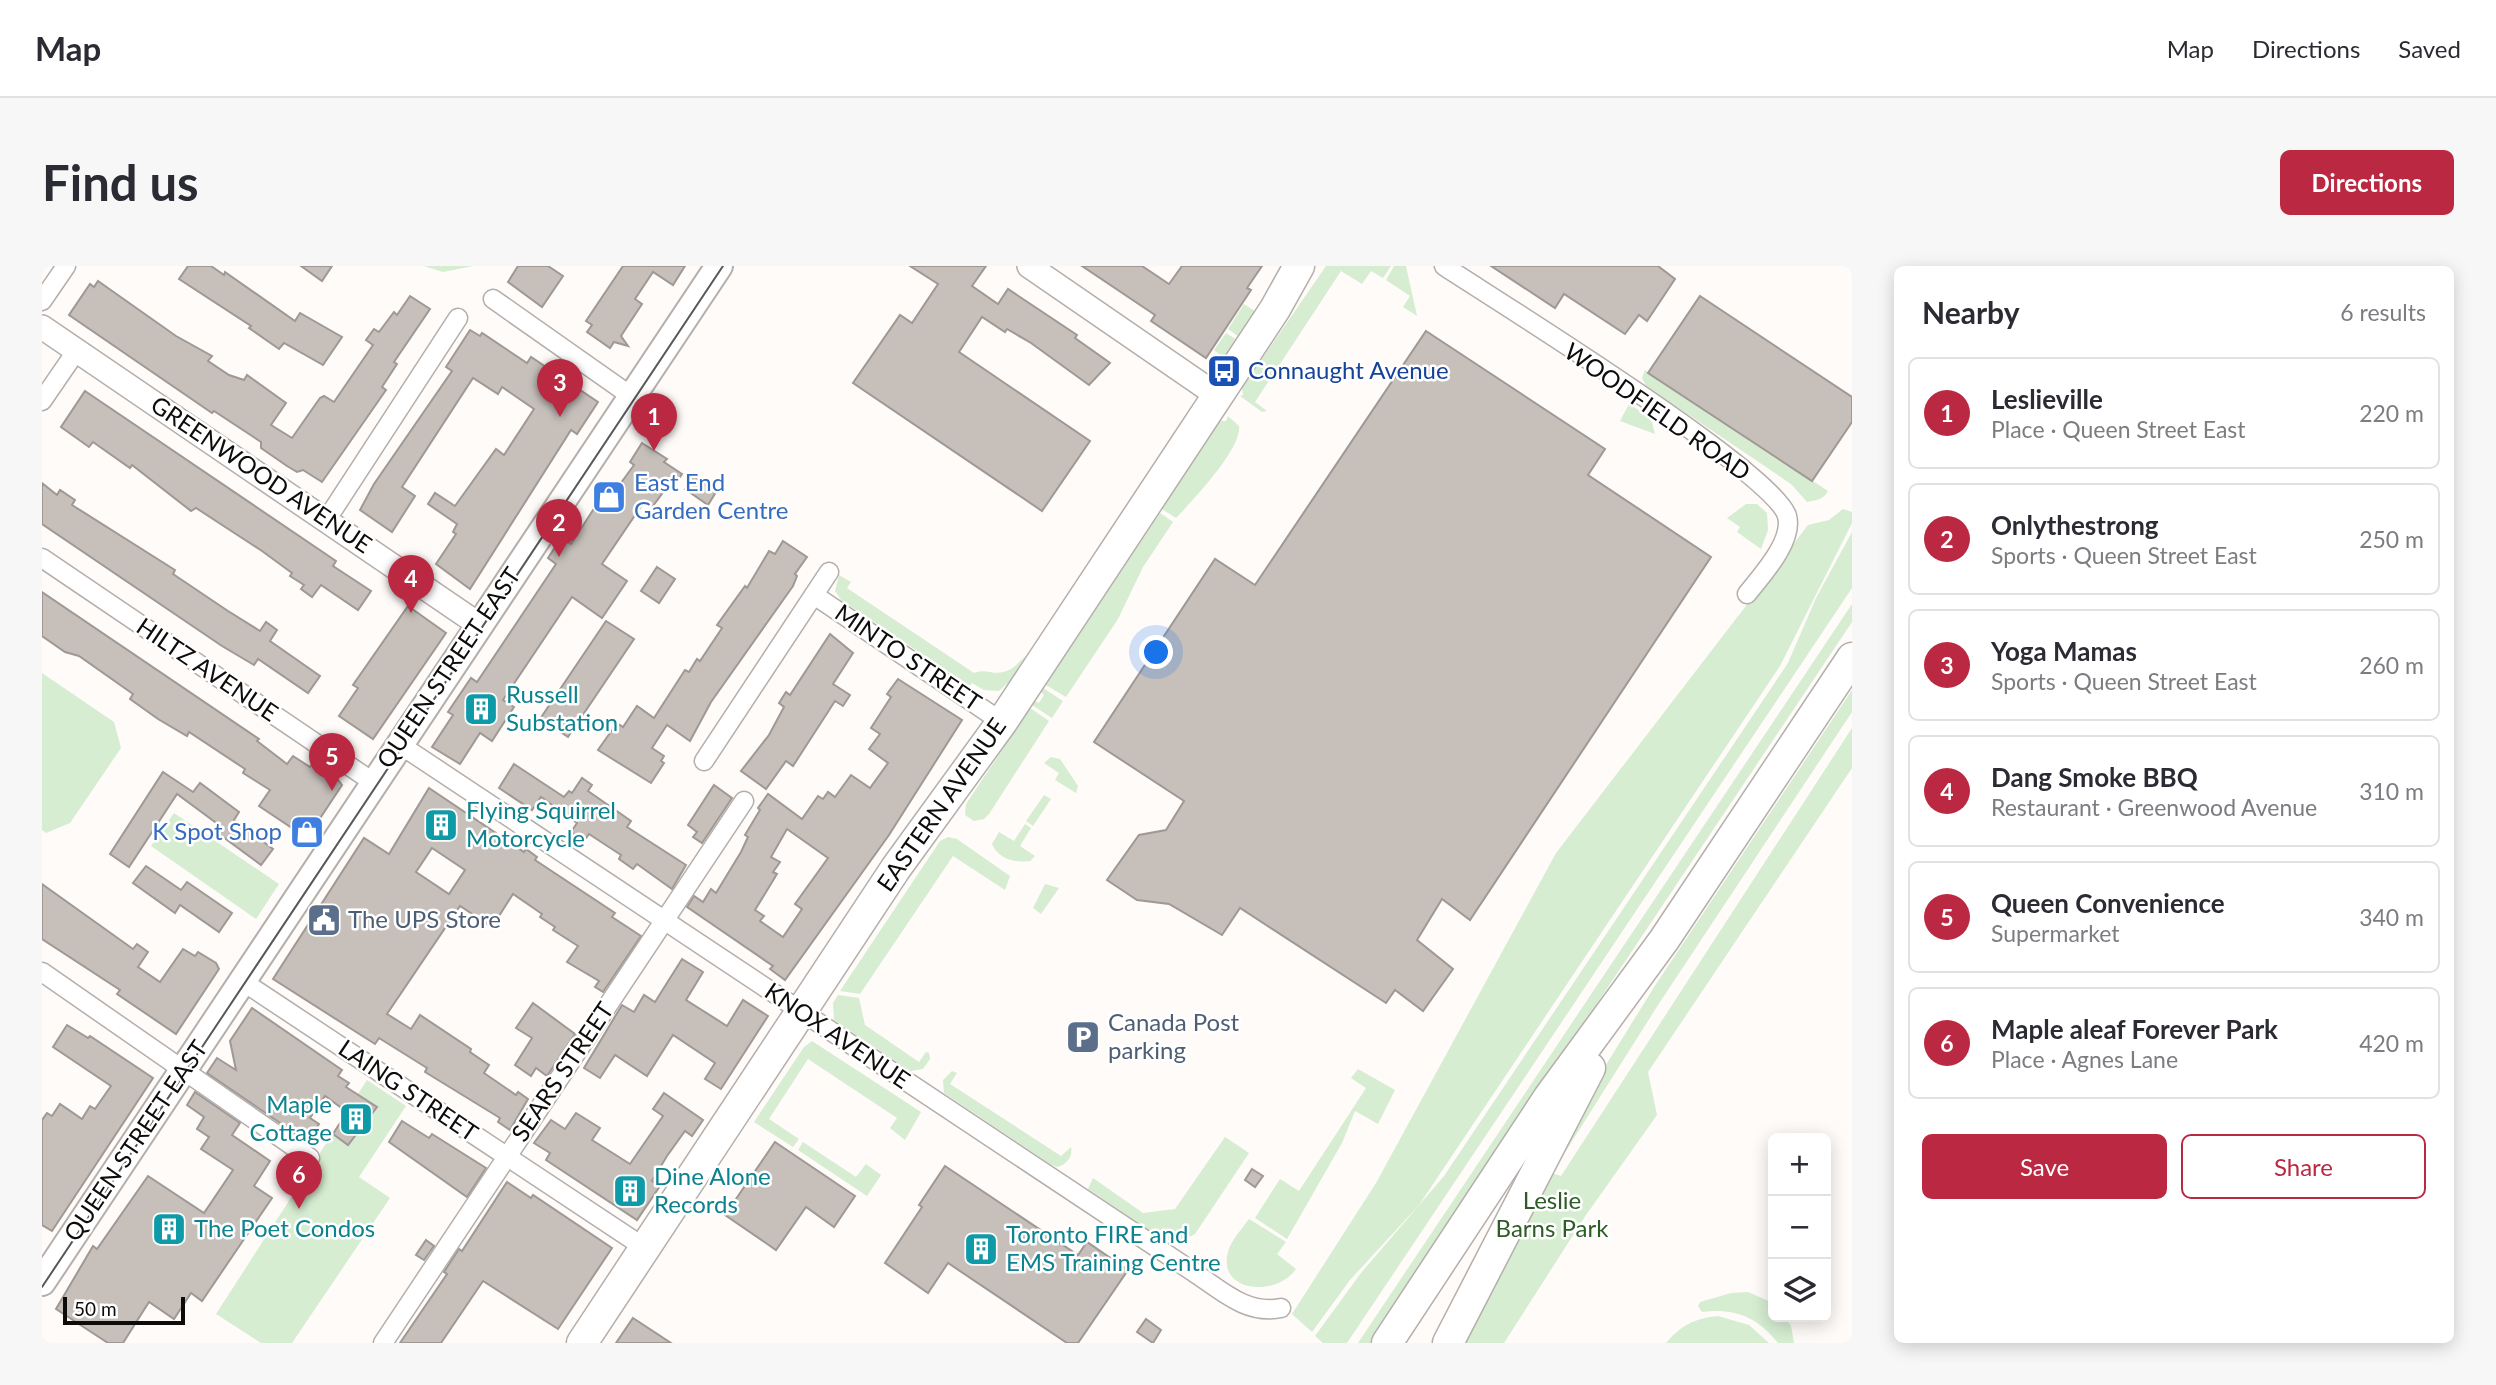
<!DOCTYPE html>
<meta charset="utf-8">
<style>
body{margin:0;font-family:Lato,sans-serif;background:#f7f7f7;color:#2b2b33}
.controls{position:absolute;right:21px;bottom:21px;display:grid;overflow:hidden;border-radius:10px;box-shadow:0 4px 18px #0003}
.controls button{width:63px;height:63px;display:grid;place-items:center;padding:0;border:0;border-bottom:2px solid #e1e1e2;background:#fff;color:#2b2b33;font:35px sans-serif}
.scale{position:absolute;left:21px;bottom:18px;width:122px;box-sizing:border-box;padding-left:7px;border:4px solid #0e0c0b;border-top:0;font-size:19px;line-height:24px;white-space:nowrap;color:#0e0c0b;-webkit-text-stroke:5px #fff;paint-order:stroke}
.you{position:absolute;left:1115px;top:387px;width:24px;height:24px;margin:-18px;border:5px solid #fff;border-radius:50%;background:#1a73e8;box-shadow:0 0 0 10px #1a73e833}
.badge{display:grid;place-items:center;width:46px;height:46px;border-radius:50%;background:#ba2941;color:#fff;font-size:23px;font-weight:700}
.pin{position:absolute;translate:-50% -58px;filter:drop-shadow(0 2px 4px #0008)}
.pin::after{content:'';position:absolute;top:37px;width:24px;height:21px;background:inherit;clip-path:polygon(0 0,100% 0,50% 100%)}
.list{margin:0;padding:0;list-style:none}
h2{display:flex;justify-content:space-between;align-items:center;height:91px;margin:0;padding:0 28px;font-size:30px}
h2 small{font-size:23px;font-weight:400;color:#7c7c81}
.list li{display:grid;grid-template-columns:46px 1fr auto;gap:21px;align-items:center;box-sizing:border-box;height:112px;margin:0 14px 14px;padding:0 14px;border:2px solid #e1e1e2;border-radius:10px}
.list b{display:block;font-size:26px;white-space:nowrap}
.list p{margin:0;font-size:23px;white-space:nowrap;color:#7c7c81}
.list em{font-size:23px;font-style:normal;color:#7c7c81}
.actions{display:flex;gap:14px;padding:21px 28px}
.actions a{flex:1;padding:16px 0;border:2px solid #ba2941;border-radius:10px;text-align:center;font-size:24px;color:#ba2941}
.actions .main{background:#ba2941;color:#fff}
.icon{flex:none;width:38px;height:38px;fill:none;stroke:currentColor;stroke-width:2;stroke-linecap:round;stroke-linejoin:round}
.map{position:relative;flex:none;width:1810px;height:1077px;overflow:hidden;border-radius:10px}
header{display:flex;align-items:center;gap:42px;box-sizing:border-box;height:98px;padding:0 35px;background:#fff;border-bottom:2px solid #e1e1e2}
header strong{font-size:33px}
nav{display:flex;gap:38px;margin-inline-start:auto;font-size:24px}
.intro{display:flex;align-items:center;justify-content:space-between;box-sizing:border-box;height:168px;padding:0 42px}
h1{margin:0;font-size:49px}
.button{padding:18px 32px;border-radius:10px;background:#ba2941;color:#fff;font-size:24px;font-weight:700}
main{display:flex;gap:42px;padding:0 42px}
aside{flex:1;background:#fff;border-radius:10px;box-shadow:0 4px 18px #0003}
.map>svg:first-child{display:block}
.green{fill:#d6edd2}
.building{fill:#c6bfba;stroke:#9f9894;stroke-width:2;fill-rule:evenodd}
.lines{fill:none;stroke-linecap:round;stroke-linejoin:round}
.minor-casing{stroke:#b5aeaa;stroke-width:21}
.tertiary-casing{stroke:#b5aeaa;stroke-width:26}
.secondary-casing{stroke:#b5aeaa;stroke-width:30}
.primary-casing{stroke:#b5aeaa;stroke-width:33}
.trunk-casing{stroke:#b5aeaa;stroke-width:33}
.minor{stroke:#fff;stroke-width:18}
.tertiary{stroke:#fff;stroke-width:23}
.secondary{stroke:#fff;stroke-width:26}
.primary{stroke:#fff;stroke-width:30}
.trunk{stroke:#fff;stroke-width:30}
.tram{stroke:#5a5856;stroke-width:2}
.labels{text-anchor:middle;stroke-width:5;stroke-linejoin:round;paint-order:stroke}
.transit-label{font-size:24px;fill:#164399;stroke:#fff;text-anchor:start}
.street-label{font-size:24px;fill:#0e0c0b;stroke:#fff}
.shop-label{font-size:24px;fill:#366cbe;stroke:#fff;text-anchor:start}
.culture-label{font-size:24px;fill:#0d838f;stroke:#fff;text-anchor:start}
.service-label{font-size:24px;fill:#4e5e75;stroke:#fff;text-anchor:start}
.park-label{font-size:24px;fill:#2d5c24;stroke:#fff}
</style>
<header>
<strong>Map</strong>
<nav><a>Map</a><a>Directions</a><a>Saved</a></nav>
</header>
<div class="intro"><h1>Find us</h1><a class="button">Directions</a></div>
<main>
<div class="map">
<svg width="1810" height="1077" viewBox="0 0 1810 1077">
<rect width="100%" height="100%" fill="#fefbf9"/>
<g class="green">
<polygon points="382,0 431,0 401,6"/>
<polygon points="1284,0 1349,0 1341,12 1329,5 1320,18 1299,5 1213,136 1225,145 1220,146 1198,130 1201,129 1200,122"/>
<polygon points="1352,0 1364,0 1375,50 1361,41 1368,30 1344,14"/>
<polygon points="1202,38 1214,46 1197,71 1186,63"/>
<polygon points="1184,67 1195,74 1183,93 1172,84"/>
<path d="M1603,104L1786,225C1781,234 1774,234 1765,236L1749,218L1604,120L1600,112Z"/>
<polygon points="1587,138 1609,152 1613,168 1578,155"/>
<path d="M1186,150L1197,160C1200,183 1150,235 1134,252L1120,243L1178,155H1184Z"/>
<polygon points="1704,238 1715,238 1725,247 1726,264 1719,283 1695,266 1698,261 1685,252"/>
<polygon points="1801,243 1810,246 1810,257 1738,400 1377,939 1308,1014 1270,1066 1250,1048 1334,917 1514,587 1766,259 1787,254"/>
<polygon points="1118,247 1131,256 1101,301 1076,353 1024,431 1004,419"/>
<polygon points="1810,266 1810,322 1305,1077 1281,1077 1273,1070 1319,1007 1402,910 1746,397 1774,332"/>
<path d="M797,309L809,316L805,322L932,407C943,402 951,409 961,406C972,404 977,395 985,389L969,414L957,425L942,424L930,417L928,420L799,334L793,325Z"/>
<polygon points="1810,338 1810,356 1328,1077 1316,1077"/>
<polygon points="0,407 72,456 79,482 28,557 4,567 0,564"/>
<polygon points="1001,422 1021,435 1010,452 990,439 993,435 997,437 1002,429 999,426"/>
<polygon points="1810,424 1810,446 1616,739 1510,907 1519,910 1810,462 1810,502 1606,806 1615,849 1544,949 1462,1077 1415,1077 1554,815 1614,718"/>
<polygon points="988,442 1007,455 947,548 942,553 932,555 923,549 924,538"/>
<polygon points="1009,491 1018,493 1036,520 1034,527 1013,514 1017,507 1002,497"/>
<polygon points="1002,529 1009,533 991,560 984,555"/>
<polygon points="132,547 237,618 214,653 109,580"/>
<path d="M983,558L989,562L978,580L993,590L988,595C973,597 956,593 950,578L957,566L972,575Z"/>
<polygon points="906,571 915,573 968,610 963,624 911,590 818,728 798,725 898,575"/>
<polygon points="1003,618 1017,622 999,648 991,642"/>
<polygon points="796,729 817,732 823,759 877,796 884,786 887,787 888,793 881,803 869,805 792,754 791,737"/>
<polygon points="770,775 879,846 863,874 848,862 855,852 766,793 727,853 757,873 751,881 712,856 762,781"/>
<polygon points="1316,803 1353,824 1336,858 1313,845 1300,877 1245,973 1213,952 1238,913 1257,925 1324,822 1309,812"/>
<path d="M910,805L915,807L908,818L1019,890L1029,881C1031,891 1024,899 1015,901L1008,898L902,827L901,814Z"/>
<polygon points="325,814 364,840 317,911 348,932 250,1077 219,1077 174,1048"/>
<polygon points="1183,871 1207,887 1153,968 1137,976 1120,973 1046,923 1051,912 1101,947 1133,943"/>
<polygon points="761,876 814,911 824,898 839,909 825,930 756,884"/>
<path d="M1207,953L1244,976L1235,988L1254,1003C1234,1032 1175,1026 1186,986C1189,974 1200,963 1207,953Z"/>
<path d="M1706,1026L1731,1037V1051H1743L1749,1060L1752,1077H1736C1715,1051 1693,1042 1660,1046L1656,1040L1658,1036L1689,1027Z"/>
<path d="M1676,1050L1707,1059L1727,1077H1624C1638,1060 1653,1052 1676,1050Z"/>
</g>
<g class="building">
<polygon points="146,0 169,0 182,9 183,6 253,55 258,47 300,71 281,99 242,77 237,83 207,62 209,60 137,13"/>
<polygon points="259,0 290,0 280,15"/>
<polygon points="476,0 506,0 521,10 500,41 466,16"/>
<polygon points="581,0 643,0 631,19 611,6 593,33 600,38 579,70 586,80 572,76 568,82 545,66 550,59 544,55"/>
<polygon points="868,0 944,0 930,20 956,38 966,23 1035,69 1033,72 1068,97 1047,119 989,77 965,63 963,66 940,51 917,86 1048,175 1000,245 811,117 858,49 870,57 896,18"/>
<polygon points="1040,0 1100,0 1127,18 1140,0 1220,0 1205,22 1209,24 1164,92 1109,55 1113,49"/>
<polygon points="1449,0 1616,0 1633,13 1605,55 1597,49 1583,68 1522,28 1513,42"/>
<polygon points="56,15 134,70 170,90 166,95 187,109 202,114 205,109 244,137 229,159 250,172 278,132 282,130 292,136 331,79 324,74 332,63 337,66 352,46 355,49 368,30 388,43 352,96 355,98 340,121 344,124 280,216 261,204 255,206 245,200 219,182 219,176 207,168 172,145 170,147 27,49 48,18 52,21"/>
<polygon points="1658,30 1810,131 1810,156 1770,215 1606,107"/>
<polygon points="428,64 438,70 440,67 485,97 489,91 556,136 535,168 529,164 428,323 394,298 414,268 411,266 415,258 386,238 393,227 413,240 454,183 462,189 492,143 460,121 456,128 431,112 360,221 373,230 350,266 318,244 332,218 410,105 404,101"/>
<polygon points="1384,65 1563,183 1546,209 1669,291 1428,654 1400,633 1375,674 1411,703 1381,745 1353,724 1344,737 1198,642 1180,669 1127,638 1095,634 1065,614 1097,569 1124,564 1142,535 1052,476 1173,293 1213,319"/>
<polygon points="43,125 294,295 291,300 329,325 316,344 279,319 270,331 259,323 262,319 248,310 250,307 220,285 154,242 149,245 90,199 88,202 51,176 47,181 19,161"/>
<polygon points="600,177 625,193 622,196 640,208 632,220 628,217 611,240 602,236 560,298 585,315 560,352 530,331 461,434 472,441 450,475 438,467 418,498 390,481 411,449 406,446 429,412 435,416 514,298 506,292 520,271 529,278 566,221 573,225 592,199 588,196"/>
<polygon points="652,211 674,226 666,239 643,223"/>
<polygon points="0,217 15,229 18,224 33,234 30,239 133,304 131,308 186,345 218,365 224,356 235,364 228,375 278,410 266,427 216,393 212,399 180,380 0,258"/>
<polygon points="741,275 765,291 753,308 755,310 751,320 669,436 648,475 625,459 610,482 622,490 619,495 622,497 609,517 556,484 575,457 581,461 595,440 612,452 643,404 647,406 655,393 658,395 680,362 675,359 703,320 705,322 727,285 733,288"/>
<polygon points="615,301 633,313 617,337 599,325"/>
<polygon points="0,326 217,473 215,475 245,498 251,490 268,501 272,496 293,510 300,519 265,572 217,540 228,524 201,507 203,503 147,466 145,470 116,453 88,433 91,428 37,390 23,386 0,370"/>
<polygon points="366,340 404,367 331,473 297,450 316,422 311,419"/>
<polygon points="564,355 592,373 526,471 498,453"/>
<polygon points="788,368 811,387 791,418 808,429 801,440 793,435 751,500 744,495 724,523 699,505 727,469 742,441 737,437 744,426 748,429"/>
<path d="M856,413L920,454L847,569L743,714L728,703L731,700L645,641L652,630L661,636L669,623L674,627L699,586L706,571L703,569L718,544L716,542L726,528L760,553L776,530L781,533L786,526L793,531L809,509L828,522L846,497L827,483L838,468L829,462L849,431L845,428ZM745,563L786,592L753,638L760,643L741,671L718,655L722,650L713,644L735,608L731,606L738,596L729,591Z"/>
<polygon points="472,498 522,531 527,525 530,527 540,512 550,519 546,525 589,555 585,561 644,599 630,623 595,598 591,603 577,593 579,589 547,568 542,575 529,566 535,557 499,531 490,544 457,522"/>
<polygon points="121,506 151,526 158,517 197,546 192,554 231,583 219,599 177,568 181,562 135,528 87,601 68,588"/>
<polygon points="672,519 690,532 660,577 651,571 655,566 646,559"/>
<path d="M387,522L482,586L484,583L495,591L493,594L573,647L570,651L599,670L561,726L553,721L557,715L525,696L536,680L511,664L513,661L498,651L500,648L471,628L450,661L418,640L345,748L369,763L378,749L429,783L428,786L447,799L442,807L474,829L476,826L486,833L468,864L456,856L458,852L383,806L385,802L337,772L333,778L231,713L322,572L347,588ZM390,582L423,604L407,628L374,606Z"/>
<polygon points="104,600 139,624 145,616 190,647 177,666 138,639 133,647 91,617"/>
<polygon points="0,618 91,683 95,678 106,686 96,701 118,716 141,683 153,690 156,686 174,697 177,703 134,768 75,728 78,724 0,673"/>
<polygon points="640,693 661,706 644,734 685,760 701,734 726,750 679,823 663,813 673,797 631,769 605,810 573,789 558,812 542,802 580,739 592,746 602,729 613,736"/>
<polygon points="491,737 533,768 505,810 494,802 489,810 473,799 490,772 474,762"/>
<polygon points="210,742 300,804 296,810 307,817 304,821 335,841 306,879 291,868 305,846 283,830 268,852 277,858 266,876 165,807 175,792 194,804 188,775"/>
<polygon points="25,759 46,772 48,770 111,812 10,965 0,959 0,854 5,847 10,850 18,838 40,853 48,840 53,843 69,820 11,781"/>
<polygon points="153,826 198,857 190,869 228,895 212,920 230,932 160,1035 149,1027 132,1053 107,1036 81,1077 66,1077 14,1043 51,980 55,983 106,910 162,947 191,904 159,883 167,871 155,863 162,851 145,839"/>
<polygon points="622,827 661,854 650,870 643,865 625,890 610,915 618,920 595,954 504,894 508,887 492,877 509,854 523,863 534,847 558,862 550,874 588,898 621,850 611,843"/>
<polygon points="360,855 387,872 390,868 444,902 425,931 347,876"/>
<polygon points="733,876 813,930 792,961 764,941 734,984 683,949"/>
<polygon points="903,900 1036,989 1045,976 1086,1004 1036,1077 1025,1077 906,997 886,1027 843,997 880,941 877,939"/>
<polygon points="1210,903 1221,910 1213,921 1203,914"/>
<polygon points="465,916 489,932 491,929 570,982 516,1063 441,1015 399,1077 358,1077 405,1008 402,1006 417,983 420,985"/>
<polygon points="384,974 392,980 382,994 374,989"/>
<polygon points="591,1052 629,1077 574,1077"/>
<polygon points="1104,1053 1119,1064 1111,1077 1095,1066"/>
</g>
<g class="lines">
<g class="minor-casing">
<g id="minor">
<path d="M1402,0C1455,35 1733,207 1745,250C1752,275 1719,310 1705,328"/>
<polyline points="451,33 589,130"/>
<polyline points="0,35 24,0"/>
<polyline points="0,135 35,84"/>
<polyline points="285,253 416,52"/>
<polyline points="0,292 331,516"/>
<polyline points="772,329 960,456"/>
<path d="M357,478L1153,1007C1180,1025 1205,1049 1239,1042"/>
<polyline points="662,495 787,306"/>
<polyline points="0,706 268,892"/>
<polyline points="200,715 603,982"/>
<polyline points="341,1077 702,535"/>
</g>
</g>
<g class="tertiary-casing">
<g id="tertiary">
<polyline points="987,0 1176,130"/>
<polyline points="0,61 436,358"/>
</g>
</g>
<g class="secondary-casing">
<polyline id="secondary" points="0,1016 677,0"/>
</g>
<g class="primary-casing">
<polyline id="primary" points="540,1077 854,602 960,456 1233,43 1257,0"/>
</g>
<g class="trunk-casing">
<g id="trunk">
<polyline points="1345,1077 1507,831 1622,674 1810,392"/>
<polyline points="1406,1077 1548,802"/>
</g>
</g>
<use href="#minor" class="minor"/>
<use href="#tertiary" class="tertiary"/>
<use href="#secondary" class="secondary"/>
<use href="#primary" class="primary"/>
<use href="#trunk" class="trunk"/>
<polyline class="tram" points="0,1021 681,0"/>
</g>
<defs>
<g id="bus-square" transform="scale(1.75)"><rect x="-9" y="-9" width="18" height="18" rx="4" fill="#1a4fb4" stroke="#fff"/><path d="M-5-6H5V4H4V6H2V4H-2V6H-4V4H-5ZM-3.5-4V0h7V-4ZM-3.5 1.2v1.5H-2V1.2ZM2 1.2v1.5H3.5V1.2Z" fill="#fff"/></g>
<g id="shop-square" transform="scale(1.75)"><rect x="-9" y="-9" width="18" height="18" rx="4" fill="#3f7fe0" stroke="#fff"/><path d="M-5-2.5h2.3a2.7 3.5 0 0 1 5.4 0H5L5.5 6h-11ZM-1.5-2.5h3a1.5 2.3 0 0 0-3 0Z" fill="#fff"/></g>
<g id="building-square" transform="scale(1.75)"><rect x="-9" y="-9" width="18" height="18" rx="4" fill="#0f9aa8" stroke="#fff"/><path d="M-4-6H4V6H1V3H-1V6H-4ZM-2.5-4.3h1.7v1.8h-1.7ZM.8-4.3h1.7v1.8H.8ZM-2.5-1h1.7V.8h-1.7ZM.8-1h1.7V.8H.8Z" fill="#fff"/></g>
<g id="civic-square" transform="scale(1.75)"><rect x="-9" y="-9" width="18" height="18" rx="4" fill="#5c6f8a" stroke="#fff"/><path d="M-.6-6.5H3V-4.5H.6V-3L4-1V1h2V6H-6V1h2V-1L-.6-3ZM-1.2 2.5V6h2.4V2.5Z" fill="#fff"/></g>
<g id="parking-square" transform="scale(1.75)"><rect x="-9" y="-9" width="18" height="18" rx="4" fill="#5c6f8a" stroke="#fff"/><path d="M-3.5-5.5H1a3.5 3.5 0 0 1 0 7H-1V5.5H-3.5ZM-1-3.4V-.6H.8a1.4 1.4 0 0 0 0-2.8Z" fill="#fff"/></g>
</defs>
<g fill-rule="evenodd">
<use href="#bus-square" x="1182" y="105"/>
<use href="#shop-square" x="567" y="231"/>
<use href="#building-square" x="439" y="443"/>
<use href="#building-square" x="399" y="559"/>
<use href="#shop-square" x="265" y="566"/>
<use href="#civic-square" x="282" y="654"/>
<use href="#parking-square" x="1041" y="771"/>
<use href="#building-square" x="314" y="853"/>
<use href="#building-square" x="588" y="925"/>
<use href="#building-square" x="127" y="963"/>
<use href="#building-square" x="939" y="983"/>
</g>
<g class="labels">
<g class="transit-label">
<text x="1206" y="113">Connaught Avenue</text>
</g>
<g class="street-label">
<text transform="translate(1615 146) rotate(35)" y="8">WOODFIELD ROAD</text>
<text transform="translate(219 209) rotate(34)" y="8">GREENWOOD AVENUE</text>
<text transform="translate(866 392) rotate(34)" y="8">MINTO STREET</text>
<text transform="translate(407 402) rotate(-56)" y="8">QUEEN STREET EAST</text>
<text transform="translate(165 404) rotate(34)" y="8">HILTZ AVENUE</text>
<text transform="translate(900 539) rotate(-55)" y="8">EASTERN AVENUE</text>
<text transform="translate(795 770) rotate(34)" y="8">KNOX AVENUE</text>
<text transform="translate(521 806) rotate(-56)" y="8">SEARS STREET</text>
<text transform="translate(366 825) rotate(34)" y="8">LAING STREET</text>
<text transform="translate(94 875) rotate(-56)" y="8">QUEEN STREET EAST</text>
</g>
<g class="shop-label">
<text x="592" y="225">East End<tspan x="592" dy="28">Garden Centre</tspan></text>
<text x="240" y="574" text-anchor="end">K Spot Shop</text>
</g>
<g class="culture-label">
<text x="464" y="437">Russell<tspan x="464" dy="28">Substation</tspan></text>
<text x="424" y="553">Flying Squirrel<tspan x="424" dy="28">Motorcycle</tspan></text>
<text x="290" y="847" text-anchor="end">Maple<tspan x="290" dy="28">Cottage</tspan></text>
<text x="612" y="919">Dine Alone<tspan x="612" dy="28">Records</tspan></text>
<text x="152" y="971">The Poet Condos</text>
<text x="964" y="977">Toronto FIRE and<tspan x="964" dy="28">EMS Training Centre</tspan></text>
</g>
<g class="service-label">
<text x="306" y="662">The UPS Store</text>
<text x="1066" y="765">Canada Post<tspan x="1066" dy="28">parking</tspan></text>
</g>
<g class="park-label">
<text x="1510" y="943">Leslie<tspan x="1510" dy="28">Barns Park</tspan></text>
</g>
</g>
</svg>
<div class="controls">
<button>+</button>
<button>−</button>
<button><svg class="icon" aria-label="layers" viewBox="0 0 24 24"><path d="M12 4l9 5-9 5-9-5zM3 14l9 5 9-5"/></svg></button>
</div>
<div class="scale">50 m</div>
<div class="you"></div>
<div class="pin badge" style="left:612px;top:185px">1</div>
<div class="pin badge" style="left:517px;top:291px">2</div>
<div class="pin badge" style="left:518px;top:151px">3</div>
<div class="pin badge" style="left:369px;top:347px">4</div>
<div class="pin badge" style="left:290px;top:525px">5</div>
<div class="pin badge" style="left:257px;top:943px">6</div>
</div>
<aside>
<h2>Nearby<small>6 results</small></h2>
<ul class="list">
<li><span class="badge">1</span><div><b>Leslieville</b><p>Place · Queen Street East</p></div><em>220 m</em></li>
<li><span class="badge">2</span><div><b>Onlythestrong</b><p>Sports · Queen Street East</p></div><em>250 m</em></li>
<li><span class="badge">3</span><div><b>Yoga Mamas</b><p>Sports · Queen Street East</p></div><em>260 m</em></li>
<li><span class="badge">4</span><div><b>Dang Smoke BBQ</b><p>Restaurant · Greenwood Avenue</p></div><em>310 m</em></li>
<li><span class="badge">5</span><div><b>Queen Convenience</b><p>Supermarket</p></div><em>340 m</em></li>
<li><span class="badge">6</span><div><b>Maple aleaf Forever Park</b><p>Place · Agnes Lane</p></div><em>420 m</em></li>
</ul>
<div class="actions"><a class="main">Save</a><a>Share</a></div>
</aside>
</main>
